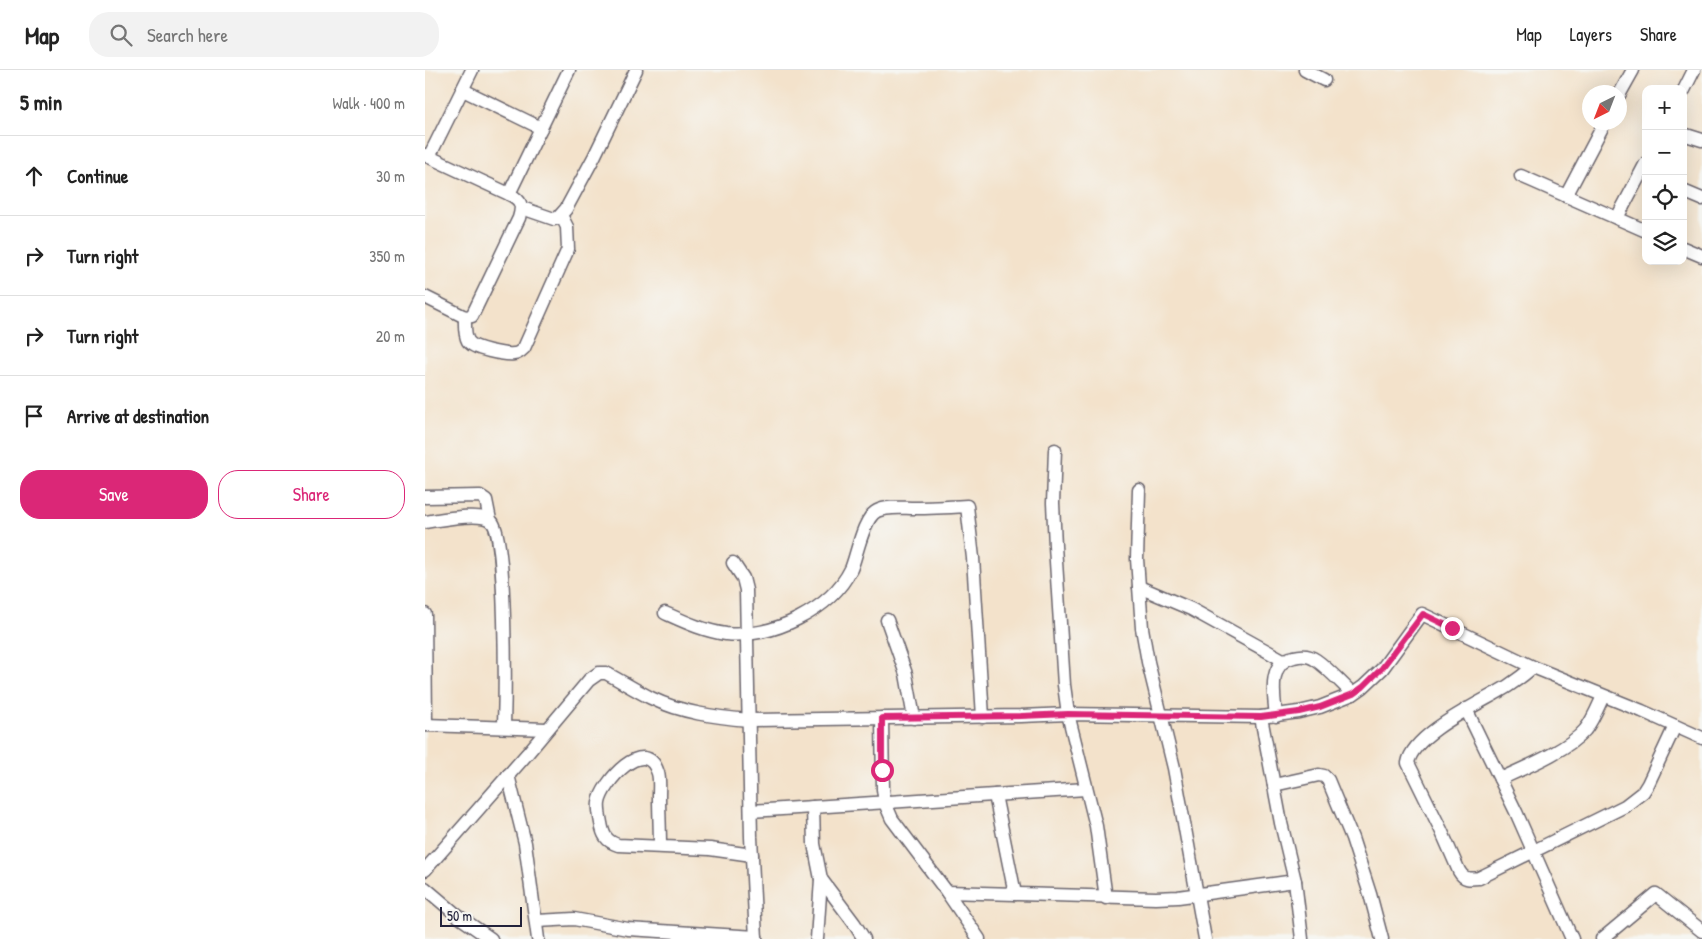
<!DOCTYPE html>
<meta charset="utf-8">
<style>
body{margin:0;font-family:"Patrick Hand",sans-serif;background:#f2f2f2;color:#222}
.controls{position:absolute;right:15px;top:15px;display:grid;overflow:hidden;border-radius:10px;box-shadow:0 5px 20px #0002}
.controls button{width:45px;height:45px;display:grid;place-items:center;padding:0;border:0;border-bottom:1px solid #e0e0e0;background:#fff;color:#222;font:25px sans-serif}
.compass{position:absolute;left:1157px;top:15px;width:45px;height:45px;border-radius:50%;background:#fff;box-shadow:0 5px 20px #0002;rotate:222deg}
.scale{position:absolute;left:15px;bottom:12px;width:82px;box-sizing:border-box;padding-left:5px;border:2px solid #22223b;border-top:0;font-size:14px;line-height:18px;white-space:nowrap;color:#22223b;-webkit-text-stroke:4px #f6f6f2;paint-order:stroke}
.stop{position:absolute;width:15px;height:15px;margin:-11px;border:4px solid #db2777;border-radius:50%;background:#fff}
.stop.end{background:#db2777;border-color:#fff;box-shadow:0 1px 5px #0008}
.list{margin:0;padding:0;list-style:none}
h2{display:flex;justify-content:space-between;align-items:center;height:65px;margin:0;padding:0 20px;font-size:21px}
h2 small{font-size:16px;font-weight:400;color:#767676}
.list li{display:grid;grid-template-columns:32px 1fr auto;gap:15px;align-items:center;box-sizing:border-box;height:80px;padding:0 20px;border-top:1px solid #e0e0e0}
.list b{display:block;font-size:19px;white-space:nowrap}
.list em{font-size:16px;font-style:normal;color:#767676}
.actions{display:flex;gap:10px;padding:15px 20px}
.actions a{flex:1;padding:11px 0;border:1px solid #db2777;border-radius:20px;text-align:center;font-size:18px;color:#db2777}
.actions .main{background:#db2777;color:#fff}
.icon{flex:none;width:28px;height:28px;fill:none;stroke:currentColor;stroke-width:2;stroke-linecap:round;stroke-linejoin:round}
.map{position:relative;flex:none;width:1277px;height:869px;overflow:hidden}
header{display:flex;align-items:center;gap:30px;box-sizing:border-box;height:70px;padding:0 25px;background:#fff;border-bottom:1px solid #e0e0e0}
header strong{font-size:24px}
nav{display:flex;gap:28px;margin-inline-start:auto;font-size:18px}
.search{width:350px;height:45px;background:#f2f2f2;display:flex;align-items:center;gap:12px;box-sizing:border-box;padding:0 18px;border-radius:20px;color:#767676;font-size:19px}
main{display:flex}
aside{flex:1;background:#fff}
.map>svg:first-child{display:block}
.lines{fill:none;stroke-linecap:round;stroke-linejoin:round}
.minor-casing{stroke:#6b656d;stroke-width:15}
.minor{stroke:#fff;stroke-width:12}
.route{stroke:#db2777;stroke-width:6}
</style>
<header>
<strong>Map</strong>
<div class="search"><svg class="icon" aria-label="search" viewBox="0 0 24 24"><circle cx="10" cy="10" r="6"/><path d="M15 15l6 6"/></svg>Search here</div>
<nav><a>Map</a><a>Layers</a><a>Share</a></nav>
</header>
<main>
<aside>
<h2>5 min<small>Walk · 400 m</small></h2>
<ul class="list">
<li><svg class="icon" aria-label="ahead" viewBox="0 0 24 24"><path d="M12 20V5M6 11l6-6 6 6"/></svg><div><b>Continue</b></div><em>30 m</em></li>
<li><svg class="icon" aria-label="right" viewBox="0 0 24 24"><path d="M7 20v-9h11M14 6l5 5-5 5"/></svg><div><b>Turn right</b></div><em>350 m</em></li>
<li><svg class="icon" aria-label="right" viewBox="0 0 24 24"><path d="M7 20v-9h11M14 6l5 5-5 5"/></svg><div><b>Turn right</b></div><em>20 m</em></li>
<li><svg class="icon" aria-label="arrive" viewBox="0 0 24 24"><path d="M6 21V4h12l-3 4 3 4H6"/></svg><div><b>Arrive at destination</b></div></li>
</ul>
<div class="actions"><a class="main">Save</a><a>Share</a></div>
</aside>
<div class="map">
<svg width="1277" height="869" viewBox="0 0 1277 869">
<rect width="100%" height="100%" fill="#f6f6f2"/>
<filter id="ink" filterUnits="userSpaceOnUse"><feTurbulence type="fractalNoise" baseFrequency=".02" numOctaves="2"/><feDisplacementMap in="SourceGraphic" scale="10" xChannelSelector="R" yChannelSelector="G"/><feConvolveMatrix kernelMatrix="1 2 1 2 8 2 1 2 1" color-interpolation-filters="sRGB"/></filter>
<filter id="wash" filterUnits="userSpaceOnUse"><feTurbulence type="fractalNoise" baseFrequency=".0096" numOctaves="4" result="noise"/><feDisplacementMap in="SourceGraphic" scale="20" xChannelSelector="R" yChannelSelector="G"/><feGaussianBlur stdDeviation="1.12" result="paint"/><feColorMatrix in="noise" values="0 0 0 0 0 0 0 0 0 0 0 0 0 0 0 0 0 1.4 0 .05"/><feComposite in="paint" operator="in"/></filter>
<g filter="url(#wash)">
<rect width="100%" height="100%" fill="#f3e2cb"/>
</g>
<g filter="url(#ink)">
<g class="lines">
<g class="minor-casing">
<g id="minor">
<polyline points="880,0 899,10"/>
<polyline points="38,20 116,58"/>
<polyline points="1258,22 1269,0"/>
<polyline points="1194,25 1208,0"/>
<polyline points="1258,64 1277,70"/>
<path d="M0,85L84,124C96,130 98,135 94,148L47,246L40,247L0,227"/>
<polyline points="4,87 47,0"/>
<polyline points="1096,106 1221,161"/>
<polyline points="1258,121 1277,129"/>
<polyline points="84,124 144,0"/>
<polyline points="1141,126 1180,52"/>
<polyline points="97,138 129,149 133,148 141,139 169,87 211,0"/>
<polyline points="1192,148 1221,93"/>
<polyline points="1258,178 1277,186"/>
<path d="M40,247C40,254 39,264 43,271C48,279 79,285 89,284C93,284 96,281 99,278L143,179L142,157L136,145"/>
<polyline points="630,380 628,433 630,476 639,615 643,644 671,756 681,828"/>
<polyline points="714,420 712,489 717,558 723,592 749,698 780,869"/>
<polyline points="0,427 55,426 61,430 65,450"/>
<path d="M0,452C14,450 58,441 67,452C82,468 80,626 79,656"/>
<polyline points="308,493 318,508 321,520 326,767 331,869"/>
<polyline points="714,517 766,539 858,590"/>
<path d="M240,543C260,552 279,561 301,564C346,569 406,540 426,499C432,485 438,448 452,441C462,436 478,438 489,438C507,438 525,437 542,436L548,488L558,647"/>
<polyline points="0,544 1,655"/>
<polyline points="462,550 481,604 489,648"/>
<path d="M1108,597C1100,604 1092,610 1083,616C1058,632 988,663 983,693L1016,760L1034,801C1039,810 1045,809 1054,808L1200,736L1218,722L1223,714L1250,656"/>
<polyline points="1041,639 1091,742 1147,869"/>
<path d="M851,646C849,625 842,592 869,587C876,585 884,585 891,590C904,599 916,613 928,624"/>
<polyline points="836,647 856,753 870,811 877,869"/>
<polyline points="457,648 458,719 460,733 467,749 522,822 554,869"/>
<polyline points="0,655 122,659"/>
<polyline points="83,705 100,773 113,869"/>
<path d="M1075,709C1099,698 1143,680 1160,660C1168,650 1173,637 1178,626"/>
<polyline points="849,715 894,705 899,706 903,710 927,768 945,824 957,869"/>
<polyline points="570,725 590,824"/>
<polyline points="388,737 389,774 396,809 429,853 439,869"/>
<polyline points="326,741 661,719"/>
<path d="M235,776C235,759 234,742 234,726C234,718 235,710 233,703C221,663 177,713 174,733C173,739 175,747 176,753C178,765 181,771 193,775L285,779L327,785"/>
<path d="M0,800L102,684L164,610L174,603H181C196,611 210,620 226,628C257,643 290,647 324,650L596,646L643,644L836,647L874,642L895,637L928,624L938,617L957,599L997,544L1108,597L1217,641L1277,668"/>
<polyline points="0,818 33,846 66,869"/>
<polyline points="522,822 731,828 753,827 870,811"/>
<polyline points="112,851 149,849 203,859 331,867"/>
<polyline points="392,869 396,809"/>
<polyline points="1177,869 1231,824 1277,861"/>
</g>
</g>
<use href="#minor" class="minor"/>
</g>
</g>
<g class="lines" filter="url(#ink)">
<polyline class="route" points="457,700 457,648 596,646 643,644 836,647 874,642 895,637 928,624 938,617 957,598 998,544 1027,558"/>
</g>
</svg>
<div class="controls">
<button>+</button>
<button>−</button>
<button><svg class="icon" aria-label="locate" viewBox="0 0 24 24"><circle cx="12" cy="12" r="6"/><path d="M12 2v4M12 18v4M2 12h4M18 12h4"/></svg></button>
<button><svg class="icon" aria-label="layers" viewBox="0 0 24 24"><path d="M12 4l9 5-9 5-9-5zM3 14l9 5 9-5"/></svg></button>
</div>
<svg class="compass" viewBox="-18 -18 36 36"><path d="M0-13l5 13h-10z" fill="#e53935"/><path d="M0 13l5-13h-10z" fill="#767676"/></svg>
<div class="scale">50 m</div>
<div class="stop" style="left:457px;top:700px"></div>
<div class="stop end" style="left:1027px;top:558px"></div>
</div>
</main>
